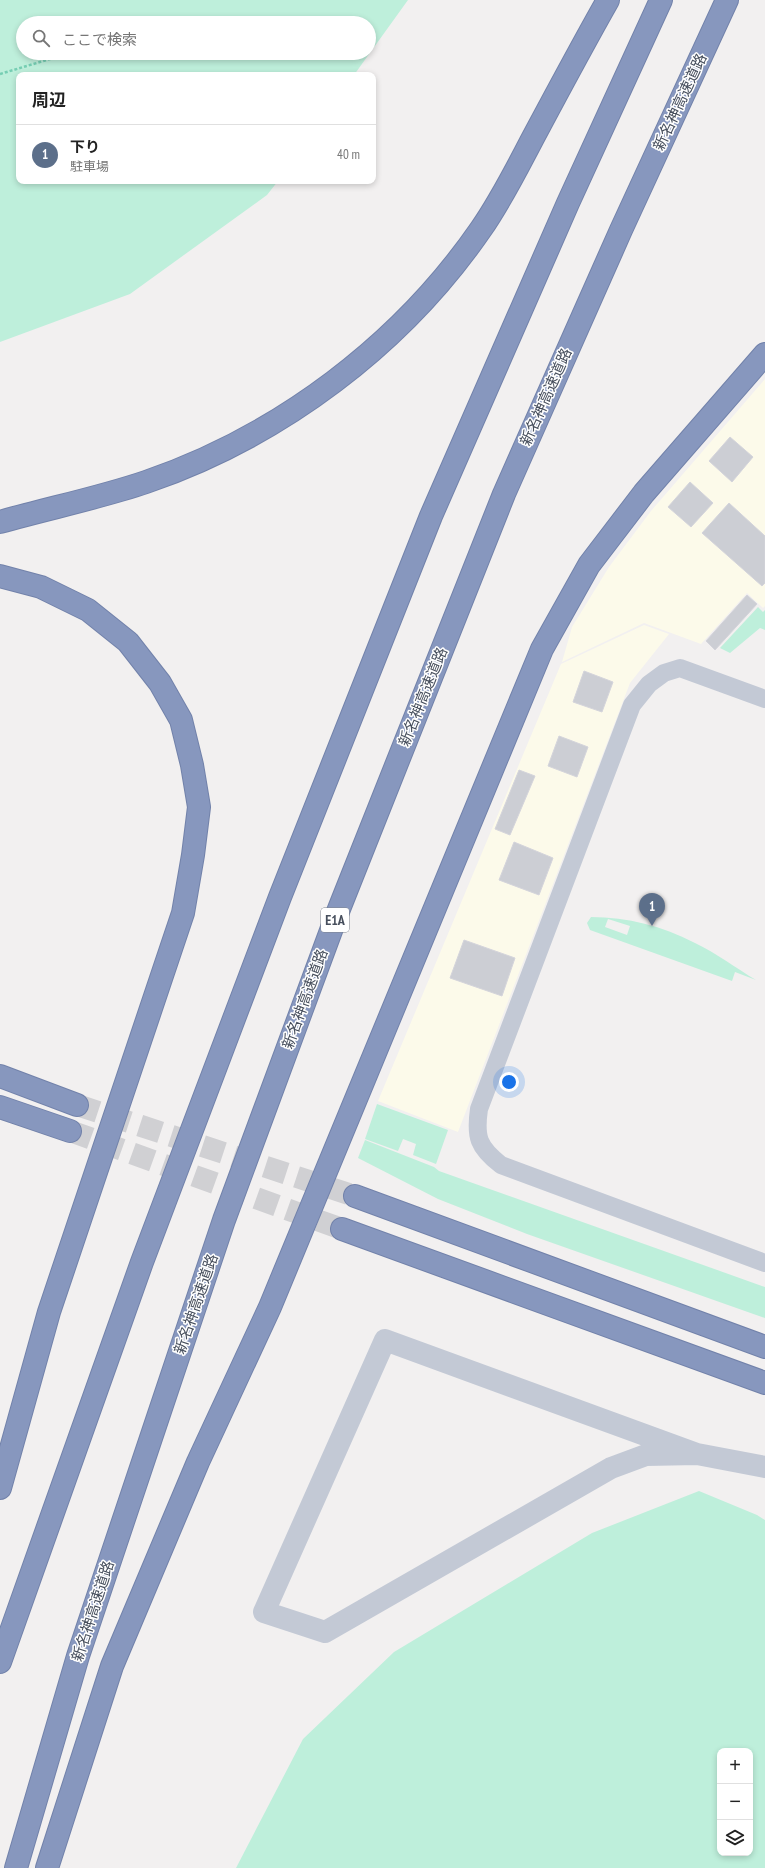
<!DOCTYPE html>
<html lang="ja">
<meta charset="utf-8">
<style>
body{margin:0;font-family:"PT Sans Narrow","Noto Sans JP",sans-serif;background:#f2f2f2;color:#222}
.controls{position:absolute;right:12px;bottom:12px;display:grid;overflow:hidden;border-radius:8px;box-shadow:0 2px 6px #0003}
.controls button{width:36px;height:36px;display:grid;place-items:center;padding:0;border:0;border-bottom:1px solid #e0e0e0;background:#fff;color:#222;font:20px sans-serif}
.you{position:absolute;left:509px;top:1082px;width:14px;height:14px;margin:-10px;border:3px solid #fff;border-radius:50%;background:#1a73e8;box-shadow:0 0 0 6px #1a73e833}
.badge{display:grid;place-items:center;width:26px;height:26px;border-radius:50%;background:#b45309;color:#fff;font-size:13px;font-weight:700}
.pin{position:absolute;translate:-50% -33px;filter:drop-shadow(0 1px 2px #0008)}
.pin::after{content:'';position:absolute;top:21px;width:14px;height:12px;background:inherit;clip-path:polygon(0 0,100% 0,50% 100%)}
.list{margin:0;padding:0;list-style:none}
h2{display:flex;justify-content:space-between;align-items:center;height:52px;margin:0;padding:0 16px;font-size:17px}
h2 small{font-size:13px;font-weight:400;color:#767676}
.list li{display:grid;grid-template-columns:26px 1fr auto;gap:12px;align-items:center;box-sizing:border-box;height:60px;padding:0 16px;border-top:1px solid #e0e0e0}
.list b{display:block;font-size:15px;white-space:nowrap}
.list p{margin:0;font-size:13px;white-space:nowrap;color:#767676}
.list em{font-size:13px;font-style:normal;color:#767676}
.icon{flex:none;width:22px;height:22px;fill:none;stroke:currentColor;stroke-width:2;stroke-linecap:round;stroke-linejoin:round}
.map{position:relative;flex:none;width:765px;height:1868px;overflow:hidden}
.search{position:absolute;background:#fff;box-shadow:0 2px 6px #0003;left:16px;top:16px;width:360px;height:44px;display:flex;align-items:center;gap:10px;box-sizing:border-box;padding:0 14px;border-radius:22px;color:#767676;font-size:15px}
.panel{position:absolute;background:#fff;box-shadow:0 2px 6px #0003;left:16px;top:72px;width:360px;height:112px;border-radius:8px}
.map>svg:first-child{display:block}
.commercial{fill:#fcfaea}
.green{fill:#beefdb;fill-rule:evenodd}
.building{fill:#ccced4;stroke:#d4d4db}
.lines{fill:none;stroke-linecap:round;stroke-linejoin:round}
.motorway-tunnel{stroke:#d0d0d3;stroke-width:22;stroke-dasharray:22 11;stroke-linecap:butt}
.motorway-casing{stroke:#7282aa;stroke-width:24}
.path{stroke:#76ceb3;stroke-width:2.5;stroke-dasharray:3 2;stroke-linecap:butt}
.service{stroke:#c3c9d5;stroke-width:18}
.minor{stroke:#c3c9d5;stroke-width:22}
.motorway{stroke:#8797be;stroke-width:22}
.labels{text-anchor:middle;stroke-width:3;stroke-linejoin:round;paint-order:stroke}
.shield{fill:#fff;stroke:#7e848e;stroke-width:1}
.shield-label{font-size:14px;font-weight:bold;fill:#474f5d}
.street-label{font-size:15px;fill:#474f5d;stroke:#fff}
</style>
<div class="map">
<svg width="765" height="1868" viewBox="0 0 765 1868">
<rect width="100%" height="100%" fill="#f2f0f0"/>
<g class="commercial">
<polygon points="765,379 765,606 763,608 747,593 701,644 644,623 562,662 572,627 609,567 651,511"/>
<polygon points="644,625 669,634 630,683 458,1132 378,1101 561,664"/>
</g>
<g class="green">
<path d="M0,0H408L354,75H19V181H278L267,195L130,294L0,342ZM23,23H369V53H23Z"/>
<polygon points="758,607 763,612 765,610 765,630 760,628 730,653 720,648"/>
<path d="M591,917C628,917 662,926 695,943C716,953 736,968 756,980L735,972L732,981L590,930L587,923ZM608,919L630,926L627,935L605,927Z"/>
<polygon points="377,1104 448,1130 436,1164 413,1155 416,1144 403,1139 398,1151 365,1139"/>
<polygon points="365,1140 434,1167 439,1171 765,1287 765,1318 527,1234 438,1199 358,1158"/>
<path d="M699,1491L757,1515L765,1520V1868H236L303,1739L394,1652L592,1533ZM720,1751H750V1853H720Z"/>
</g>
<g class="building">
<polygon points="730,437 753,457 732,482 709,461"/>
<polygon points="690,482 713,503 691,527 668,507"/>
<polygon points="729,503 765,536 765,583 762,586 702,533"/>
<polygon points="747,595 757,604 715,650 706,641"/>
<polygon points="584,671 613,682 602,712 573,702"/>
<polygon points="559,736 588,747 577,777 548,766"/>
<polygon points="519,770 535,776 510,835 495,829"/>
<polygon points="514,842 553,858 539,895 499,880"/>
<polygon points="464,940 515,958 502,996 450,978"/>
</g>
<g class="lines">
<g class="motorway-tunnel">
<polyline points="77,1105 355,1196"/>
<polyline points="70,1131 342,1229"/>
</g>
<g class="motorway-casing">
<g id="motorway">
<path d="M0,522C49,508 99,498 146,482C280,436 401,345 481,229C502,199 518,166 535,134C559,89 583,44 608,0"/>
<polyline points="0,576 41,587 88,610 128,642 160,683 181,720 192,765 199,807 193,855 183,913 49,1312 0,1488"/>
<polyline points="0,1076 77,1105"/>
<polyline points="0,1107 70,1131"/>
<polyline points="355,1196 765,1347"/>
<polyline points="342,1229 765,1383"/>
<polyline points="0,1662 142,1262 280,897 431,516 568,203 661,0"/>
<polyline points="16,1868 78,1656 224,1220 339,909 504,494 621,230 727,0"/>
<polyline points="47,1868 112,1666 198,1462 270,1307 542,649 589,565 644,493 765,354"/>
</g>
</g>
<g class="path">
<polyline points="166,23 179,19"/>
<polyline points="0,74 70,53"/>
</g>
<path class="service" d="M765,699L680,668L664,673L649,684L632,705L479,1109C475,1137 478,1147 501,1165L765,1263"/>
<polyline class="minor" points="697,1454 646,1455 611,1468 325,1632 264,1612 385,1340 697,1454 765,1467"/>
<use href="#motorway" class="motorway"/>
</g>
<g class="labels">
<rect class="shield" x="321" y="908" width="28" height="24" rx="3"/>
<g class="shield-label">
<text x="335" y="925">E1A</text>
</g>
<g class="street-label">
<text transform="translate(680 102) rotate(-65)" y="5">新名神高速道路</text>
<text transform="translate(546 397) rotate(-66)" y="5">新名神高速道路</text>
<text transform="translate(423 697) rotate(-68)" y="5">新名神高速道路</text>
<text transform="translate(305 999) rotate(-70)" y="5">新名神高速道路</text>
<text transform="translate(196 1304) rotate(-71)" y="5">新名神高速道路</text>
<text transform="translate(93 1611) rotate(-72)" y="5">新名神高速道路</text>
</g>
</g>
</svg>
<div class="controls">
<button>+</button>
<button>−</button>
<button><svg class="icon" aria-label="layers" viewBox="0 0 24 24"><path d="M12 4l9 5-9 5-9-5zM3 14l9 5 9-5"/></svg></button>
</div>
<div class="you"></div>
<div class="pin badge" style="left:652px;top:926px;background:#5c6f8a">1</div>
<div class="search"><svg class="icon" aria-label="search" viewBox="0 0 24 24"><circle cx="10" cy="10" r="6"/><path d="M15 15l6 6"/></svg>ここで検索</div>
<section class="panel">
<h2>周辺<small></small></h2>
<ul class="list">
<li><span class="badge" style="background:#5c6f8a">1</span><div><b>下り</b><p>駐車場</p></div><em>40 m</em></li>
</ul>
</section>
</div>
